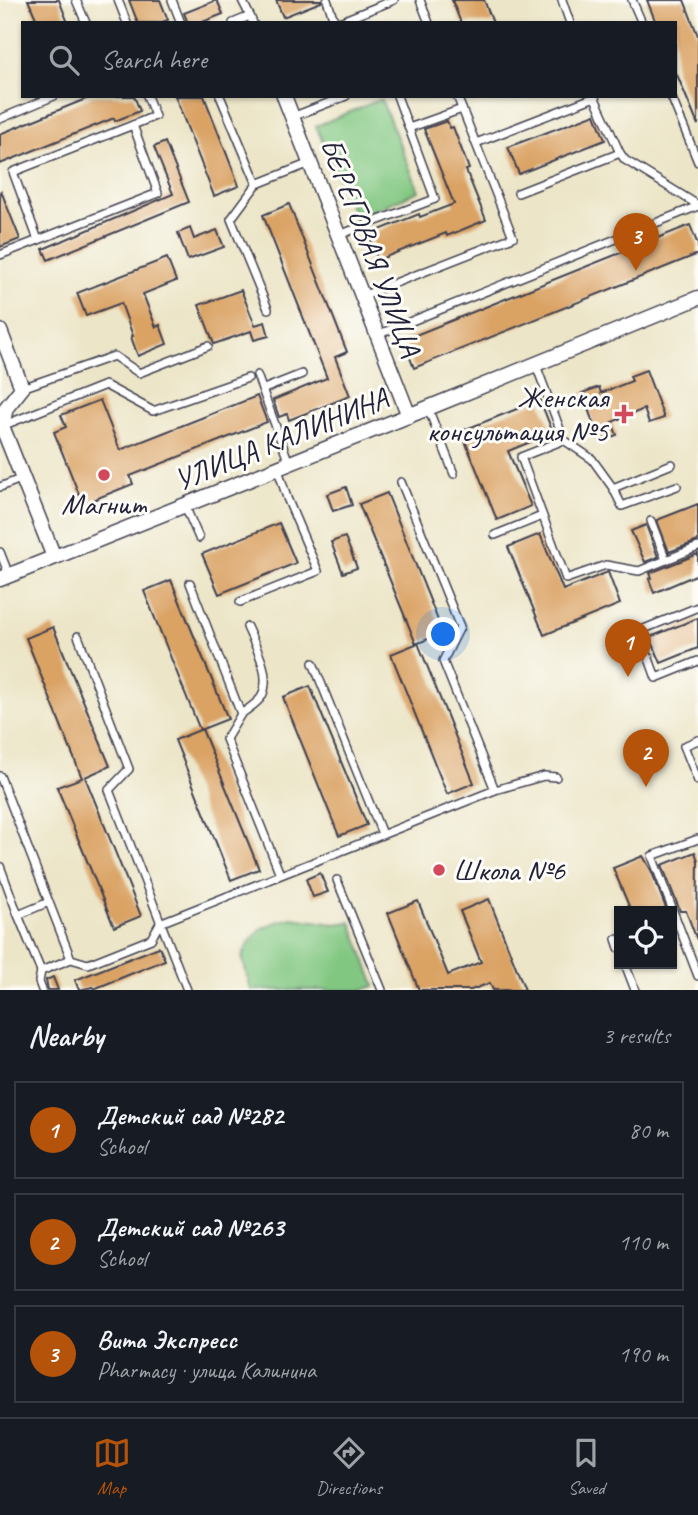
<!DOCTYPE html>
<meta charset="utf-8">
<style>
body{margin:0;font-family:Caveat,sans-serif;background:#242831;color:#f1f3f6}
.controls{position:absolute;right:21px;bottom:21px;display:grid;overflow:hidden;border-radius:0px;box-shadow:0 2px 5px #0004}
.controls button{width:63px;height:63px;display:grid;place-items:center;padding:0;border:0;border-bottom:2px solid #363941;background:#171b24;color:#f1f3f6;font:35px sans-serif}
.you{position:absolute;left:444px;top:635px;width:24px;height:24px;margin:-18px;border:5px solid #fff;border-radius:50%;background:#1a73e8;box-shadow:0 0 0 10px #1a73e833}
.badge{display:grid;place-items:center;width:46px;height:46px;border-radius:50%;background:#b45309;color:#fff;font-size:23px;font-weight:700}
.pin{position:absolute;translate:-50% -58px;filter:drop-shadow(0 2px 4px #0008)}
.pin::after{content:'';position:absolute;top:37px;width:24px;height:21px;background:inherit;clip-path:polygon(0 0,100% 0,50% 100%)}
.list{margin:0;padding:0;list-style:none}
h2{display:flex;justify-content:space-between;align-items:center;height:91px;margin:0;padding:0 28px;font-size:30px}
h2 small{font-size:23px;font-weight:400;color:#9ea1a6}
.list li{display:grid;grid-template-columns:46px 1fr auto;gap:21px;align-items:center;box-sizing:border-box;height:98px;margin:0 14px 14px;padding:0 14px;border:2px solid #363941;border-radius:0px}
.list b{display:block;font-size:26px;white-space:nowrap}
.list p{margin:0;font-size:23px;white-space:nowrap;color:#9ea1a6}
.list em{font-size:23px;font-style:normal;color:#9ea1a6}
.icon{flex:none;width:38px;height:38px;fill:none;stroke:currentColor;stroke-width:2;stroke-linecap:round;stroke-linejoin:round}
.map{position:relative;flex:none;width:698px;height:990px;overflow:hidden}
.search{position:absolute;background:#171b24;box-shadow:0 2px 5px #0004;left:21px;right:21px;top:21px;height:77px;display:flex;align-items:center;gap:18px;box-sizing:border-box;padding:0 24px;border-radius:0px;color:#9ea1a6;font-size:26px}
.sheet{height:427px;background:#171b24}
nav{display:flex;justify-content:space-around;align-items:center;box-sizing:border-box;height:98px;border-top:2px solid #363941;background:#171b24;font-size:19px;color:#9ea1a6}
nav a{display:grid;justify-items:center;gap:4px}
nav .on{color:#b45309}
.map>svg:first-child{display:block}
.green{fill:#81c781;stroke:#52745e;stroke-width:2}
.building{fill:#daa264}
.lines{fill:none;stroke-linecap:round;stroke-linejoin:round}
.service-casing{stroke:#403f50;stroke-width:10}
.minor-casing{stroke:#403f50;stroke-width:17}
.service{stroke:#fff;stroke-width:7}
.minor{stroke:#fff;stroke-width:14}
.poi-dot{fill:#d1495b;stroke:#fdfcf7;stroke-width:2.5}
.labels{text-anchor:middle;stroke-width:6;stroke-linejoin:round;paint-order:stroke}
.street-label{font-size:30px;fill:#22223b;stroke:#fdfcf7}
.poi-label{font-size:30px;fill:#22223b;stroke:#fdfcf7;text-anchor:end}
</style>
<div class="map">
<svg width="698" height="990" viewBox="0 0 698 990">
<rect width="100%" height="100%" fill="#fdfcf7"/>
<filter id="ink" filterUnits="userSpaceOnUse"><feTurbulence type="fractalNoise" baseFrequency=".0143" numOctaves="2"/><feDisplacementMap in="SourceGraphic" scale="14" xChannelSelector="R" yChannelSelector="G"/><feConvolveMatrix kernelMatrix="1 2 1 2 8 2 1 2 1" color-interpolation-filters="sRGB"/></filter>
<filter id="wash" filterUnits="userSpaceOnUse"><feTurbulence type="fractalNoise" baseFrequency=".00686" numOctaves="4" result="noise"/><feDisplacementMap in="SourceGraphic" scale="28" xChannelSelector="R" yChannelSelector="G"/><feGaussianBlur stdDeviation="1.57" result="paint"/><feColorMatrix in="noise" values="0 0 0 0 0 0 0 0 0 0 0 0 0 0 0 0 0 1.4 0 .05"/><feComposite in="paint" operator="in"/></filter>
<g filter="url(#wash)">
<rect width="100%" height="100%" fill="#ece5c7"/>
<g class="green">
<polygon points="381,99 419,191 355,218 316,126"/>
<path d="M292,918L335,924L351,922L375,986L361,990H251L242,956C255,929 263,925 292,918Z"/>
</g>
<g id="blocks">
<g class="building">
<polygon points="28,0 59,0 68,23 38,23"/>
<polygon points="129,0 160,0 168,20 159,23 138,23"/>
<polygon points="217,0 223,14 200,23 188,23 184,13"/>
<polygon points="276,0 321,0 321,2 283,17"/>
<polygon points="452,0 484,0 493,23 461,23"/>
<polygon points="647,0 684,0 698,36 698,125 675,70 675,23 656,23"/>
<polygon points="93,96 134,96 140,111 115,121 114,118 0,164 0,134"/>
<polygon points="175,96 204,96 239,186 214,196"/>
<polygon points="595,114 605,140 519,174 508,147"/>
<polygon points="447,121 450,128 453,127 469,169 466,170 486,220 447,236 446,233 378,260 370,238 378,234 377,231 419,214 420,217 454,204 424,129"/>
<polygon points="165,142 189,202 48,260 43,249 173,194 154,147"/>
<polygon points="1,191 20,239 0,247 0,192"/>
<polygon points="289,204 347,352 335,357 350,396 289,420 287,414 279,417 273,400 327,378 263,215"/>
<polygon points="690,225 698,245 698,254 414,368 403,340"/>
<polygon points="190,228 194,239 217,230 224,247 188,260 178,233"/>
<polygon points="167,258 176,281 143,294 156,327 160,325 167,344 138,356 131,337 133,336 121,303 86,316 77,293"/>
<polygon points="241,290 255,325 265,322 269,336 254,340 251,331 214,344 199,305"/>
<polygon points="646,370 664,418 649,423 644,409 612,422 617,435 600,441 582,393 599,387 601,393 632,381 630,376"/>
<polygon points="257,396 267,422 130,476 133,484 83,504 54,432 66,427 61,415 100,400 120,450"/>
<polygon points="540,400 553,433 508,451 531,506 497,520 461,431"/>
<polygon points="346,487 352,505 333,511 327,494"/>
<polygon points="387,493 443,633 416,644 359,504"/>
<polygon points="698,504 698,541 669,552 657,520"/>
<polygon points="279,523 296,563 219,594 202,554"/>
<polygon points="646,525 658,557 645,562 631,531"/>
<polygon points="540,534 563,590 608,572 620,604 544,635 508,547"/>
<polygon points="345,537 357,568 343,573 331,542"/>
<polygon points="698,554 698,574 654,593 649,579 652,578 650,573"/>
<polygon points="171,580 228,719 200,730 144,591"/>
<polygon points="698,618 698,648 661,663 650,637"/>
<polygon points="53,627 110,766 85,777 141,916 114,927 57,787 82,778 26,638"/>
<polygon points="418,643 474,783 447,794 391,654"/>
<polygon points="310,686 367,825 339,836 283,697"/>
<polygon points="202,729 259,869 231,880 175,740"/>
<polygon points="695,852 698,861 697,940 686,911 680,911 662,865"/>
<polygon points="643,856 651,870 667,911 631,911 613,868"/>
<polygon points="320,873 328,892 313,897 306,879"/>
<polygon points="489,899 525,990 493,990 490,983 471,990 419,990 388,913 418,901 448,975 481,962 460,911"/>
<polygon points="159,947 165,960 94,989 93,987 79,990 75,980"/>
<polygon points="53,977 58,990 48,990 46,980"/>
</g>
</g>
</g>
<g filter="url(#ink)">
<use href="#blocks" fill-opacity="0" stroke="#403f50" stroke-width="2"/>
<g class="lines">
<g class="service-casing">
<g id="service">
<polyline points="76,0 86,23"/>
<polyline points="118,0 127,23"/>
<polyline points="172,0 181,23"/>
<polyline points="242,0 250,16"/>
<polyline points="327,0 335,23"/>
<polyline points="420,0 429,23"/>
<polyline points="562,0 570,23"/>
<polyline points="632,0 642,23"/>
<polyline points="233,23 250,16 253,23"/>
<polyline points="337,23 394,0"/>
<polyline points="220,96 257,184 310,163"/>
<polyline points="594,96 620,153 625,160 698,205"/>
<polyline points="671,96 698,162"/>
<polyline points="292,117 346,96"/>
<polyline points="0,119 54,96"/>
<polyline points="409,128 462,109"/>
<polyline points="476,143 595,97"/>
<polyline points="257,184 231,219 268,309"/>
<polyline points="518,193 620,153"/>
<polyline points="339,235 435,199 397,96"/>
<polyline points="38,240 13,172 133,125"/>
<polyline points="0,255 158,193 133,125 155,116 147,96"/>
<polyline points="362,296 513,237 457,96"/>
<polyline points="377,335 698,206"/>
<polyline points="536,365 564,440 521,457 566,579 606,565 639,571 698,547"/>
<polyline points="257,375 289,463"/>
<polyline points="22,388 114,356 139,373 208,346"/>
<polyline points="264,389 302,374"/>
<polyline points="428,408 454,474"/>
<polyline points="2,426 105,385 153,411 248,378"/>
<polyline points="564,440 592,459 613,488 622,506 677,486"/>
<polyline points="0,487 23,478"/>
<polyline points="613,488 672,464"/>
<polyline points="185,506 199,538"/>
<polyline points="651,521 666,560"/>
<polyline points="495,535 542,516"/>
<polyline points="0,552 9,575"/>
<polyline points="190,583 241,714 226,739 280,874"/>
<polyline points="240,602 318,571 287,498 278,469"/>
<polyline points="698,607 639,631 656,678 698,661"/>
<polyline points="78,636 129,769 109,790 187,990"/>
<polyline points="313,663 382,834"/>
<path d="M241,714C248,709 258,703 262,696C272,674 256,648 247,627"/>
<polyline points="698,740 684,746 698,781"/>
<polyline points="0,776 71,959 88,964 151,939 160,923 495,790 443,661 460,627 401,482"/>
<polyline points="495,790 544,776 556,777"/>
<polyline points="698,839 652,856 698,976"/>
<polyline points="0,866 18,915 49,902"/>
<polyline points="337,880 382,990"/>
<polyline points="18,915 41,971 71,959"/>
<polyline points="616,939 619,948"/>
<polyline points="625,964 635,990"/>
<polyline points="41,971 39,982 42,990"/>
</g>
</g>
<g class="minor-casing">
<g id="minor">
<polyline points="284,96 409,416"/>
<polyline points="0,331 22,388 6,408 2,426 54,557"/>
<polyline points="0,579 428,408 698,298"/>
</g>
</g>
<use href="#service" class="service"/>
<use href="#minor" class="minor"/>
</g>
</g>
<g class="poi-dot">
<path d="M620.5 403.5h7v7h7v7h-7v7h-7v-7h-7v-7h7z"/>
<circle cx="104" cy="475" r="7"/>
<circle cx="439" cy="870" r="7"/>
</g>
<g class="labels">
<g class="street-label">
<text transform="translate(371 247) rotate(69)" y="10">БЕРЕГОВАЯ УЛИЦА</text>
<text transform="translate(281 439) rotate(-22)" y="10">УЛИЦА КАЛИНИНА</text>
</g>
<g class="poi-label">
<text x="608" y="407">Женская<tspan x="608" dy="34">консультация №5</tspan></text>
<text x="104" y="514" text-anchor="middle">Магнит</text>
<text x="453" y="880" text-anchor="start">Школа №6</text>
</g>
</g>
</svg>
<div class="controls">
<button><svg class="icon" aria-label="locate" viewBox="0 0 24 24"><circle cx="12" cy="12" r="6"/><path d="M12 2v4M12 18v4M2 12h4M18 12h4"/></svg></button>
</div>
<div class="you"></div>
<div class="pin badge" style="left:628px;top:677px">1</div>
<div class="pin badge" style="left:646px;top:787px">2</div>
<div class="pin badge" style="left:636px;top:271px">3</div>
<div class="search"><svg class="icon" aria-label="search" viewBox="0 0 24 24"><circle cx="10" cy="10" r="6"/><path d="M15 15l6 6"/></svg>Search here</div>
</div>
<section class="sheet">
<h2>Nearby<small>3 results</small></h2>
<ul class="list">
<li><span class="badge">1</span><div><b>Детский сад №282</b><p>School</p></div><em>80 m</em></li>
<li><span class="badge">2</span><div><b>Детский сад №263</b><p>School</p></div><em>110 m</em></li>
<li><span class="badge">3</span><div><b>Вита Экспресс</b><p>Pharmacy · улица Калинина</p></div><em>190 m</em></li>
</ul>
</section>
<nav>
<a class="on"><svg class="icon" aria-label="map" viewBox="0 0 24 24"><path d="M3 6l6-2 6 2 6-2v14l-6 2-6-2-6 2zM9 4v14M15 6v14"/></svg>Map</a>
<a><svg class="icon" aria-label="directions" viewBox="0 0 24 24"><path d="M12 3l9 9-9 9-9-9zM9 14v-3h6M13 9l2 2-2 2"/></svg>Directions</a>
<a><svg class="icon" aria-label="saved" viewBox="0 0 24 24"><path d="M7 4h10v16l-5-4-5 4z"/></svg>Saved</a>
</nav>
